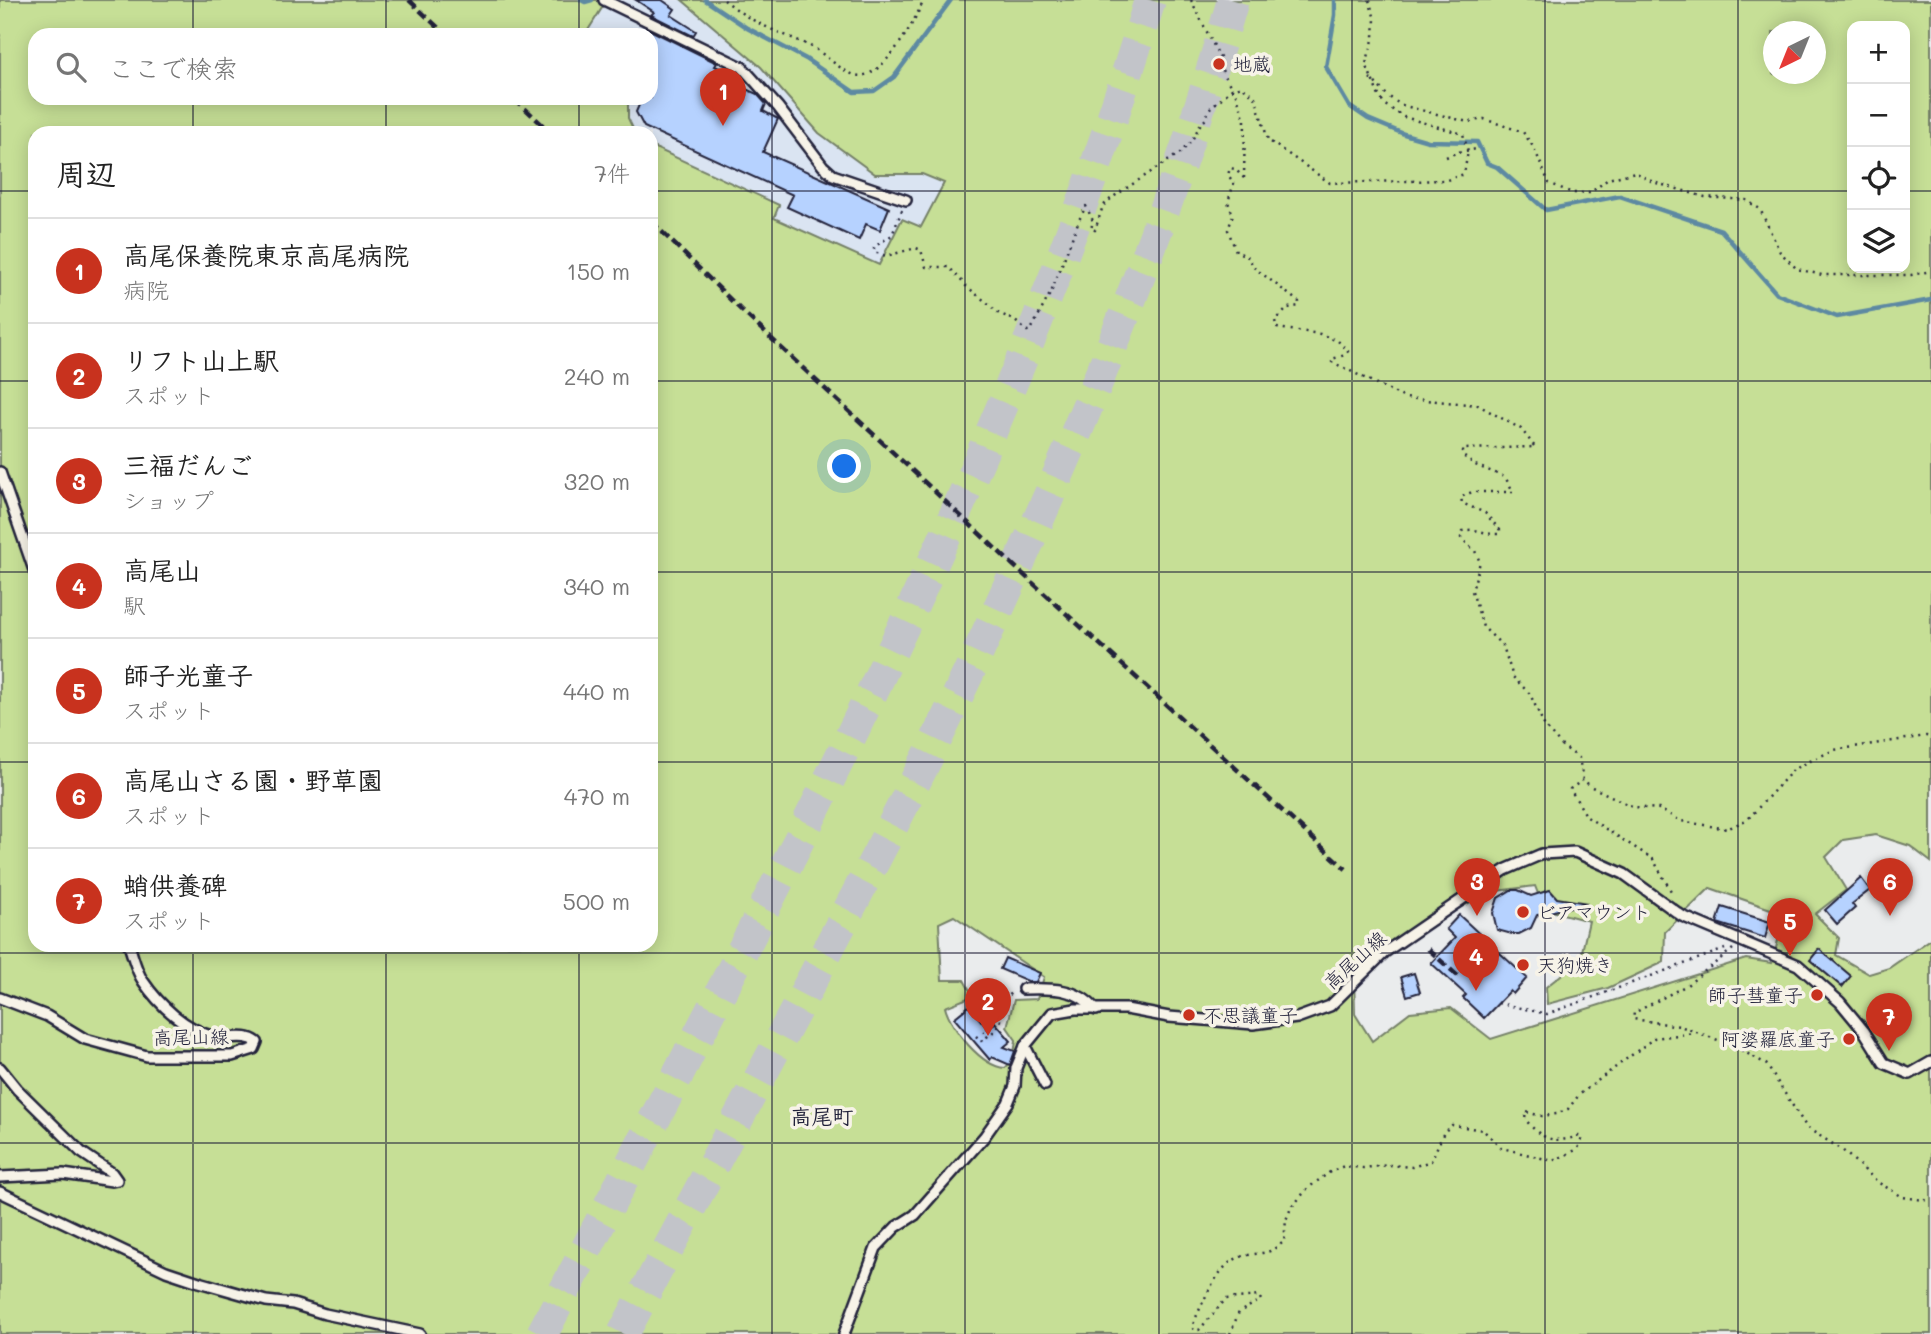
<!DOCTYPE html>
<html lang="ja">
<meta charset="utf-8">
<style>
body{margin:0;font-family:Mali,"Klee One",sans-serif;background:#f2f2f2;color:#222}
.controls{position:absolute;right:21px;top:21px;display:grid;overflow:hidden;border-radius:14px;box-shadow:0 4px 18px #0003}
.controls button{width:63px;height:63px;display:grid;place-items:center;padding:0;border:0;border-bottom:2px solid #e0e0e0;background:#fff;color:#222;font:35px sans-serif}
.compass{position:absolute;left:1763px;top:21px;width:63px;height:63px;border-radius:50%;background:#fff;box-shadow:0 4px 18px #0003;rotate:223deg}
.you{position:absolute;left:845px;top:467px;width:24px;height:24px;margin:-18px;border:5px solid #fff;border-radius:50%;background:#1a73e8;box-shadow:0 0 0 10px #1a73e833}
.badge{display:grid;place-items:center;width:46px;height:46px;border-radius:50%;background:#c8321e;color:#fff;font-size:23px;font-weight:700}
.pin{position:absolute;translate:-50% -58px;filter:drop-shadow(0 2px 4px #0008)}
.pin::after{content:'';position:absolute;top:37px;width:24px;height:21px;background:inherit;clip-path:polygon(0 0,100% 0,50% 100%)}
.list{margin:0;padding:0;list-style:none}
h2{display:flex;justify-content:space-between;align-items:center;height:91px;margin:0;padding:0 28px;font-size:30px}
h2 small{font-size:23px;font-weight:400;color:#767676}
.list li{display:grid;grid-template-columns:46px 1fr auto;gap:21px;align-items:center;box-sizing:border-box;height:105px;padding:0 28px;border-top:2px solid #e0e0e0}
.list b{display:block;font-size:26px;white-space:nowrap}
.list p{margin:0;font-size:23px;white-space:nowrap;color:#767676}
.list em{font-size:23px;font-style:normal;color:#767676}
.icon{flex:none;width:38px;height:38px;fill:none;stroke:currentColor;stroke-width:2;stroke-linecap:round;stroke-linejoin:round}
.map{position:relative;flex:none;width:1931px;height:1334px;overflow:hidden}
.search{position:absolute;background:#fff;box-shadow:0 4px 18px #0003;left:28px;top:28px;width:630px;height:77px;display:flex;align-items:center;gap:18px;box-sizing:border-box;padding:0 24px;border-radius:21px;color:#767676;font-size:26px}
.panel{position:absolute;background:#fff;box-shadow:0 4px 18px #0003;left:28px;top:126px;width:630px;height:826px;border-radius:21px}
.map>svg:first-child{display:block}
.built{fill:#dae4f2}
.green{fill:#c6df96;stroke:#748068;stroke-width:2;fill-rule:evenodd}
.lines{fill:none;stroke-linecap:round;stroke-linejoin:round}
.stream{stroke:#5d89a2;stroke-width:4.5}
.building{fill:#b6d2ff;stroke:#22223b;stroke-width:2}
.motorway-tunnel{stroke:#c2c4c9;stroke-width:32;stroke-dasharray:32 16;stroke-linecap:butt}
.service-casing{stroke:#22223b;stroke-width:14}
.path{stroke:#22223b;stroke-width:2.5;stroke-dasharray:2 5;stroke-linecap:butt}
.service{stroke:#f7f3e8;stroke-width:9}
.rail{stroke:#22223b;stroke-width:4.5;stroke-dasharray:10 5;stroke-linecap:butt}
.grid{fill:none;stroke:#22223b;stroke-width:2;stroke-opacity:0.55}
.poi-dot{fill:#c8321e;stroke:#f7f3e8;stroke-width:2.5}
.labels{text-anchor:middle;stroke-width:7;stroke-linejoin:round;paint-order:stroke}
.poi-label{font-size:19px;fill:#22223b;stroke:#f7f3e8;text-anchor:start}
.street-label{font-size:19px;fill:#22223b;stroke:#f7f3e8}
.neighbourhood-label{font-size:21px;font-weight:bold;fill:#22223b;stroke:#f7f3e8}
</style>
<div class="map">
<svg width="1931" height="1334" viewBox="0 0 1931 1334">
<rect width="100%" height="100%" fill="#eaeced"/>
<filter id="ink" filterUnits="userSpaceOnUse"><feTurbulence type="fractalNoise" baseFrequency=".0143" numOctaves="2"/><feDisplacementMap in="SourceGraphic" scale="14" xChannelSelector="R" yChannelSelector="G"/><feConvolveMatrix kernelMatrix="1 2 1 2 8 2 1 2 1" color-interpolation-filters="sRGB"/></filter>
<g filter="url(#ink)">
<polygon class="built" points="607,0 682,0 761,67 819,133 875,174 922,174 944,183 921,227 901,219 879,265 774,217 778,205 651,146 651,133 635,133 628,118 628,98 651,98 651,35 585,35"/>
<path class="green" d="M0,0H607L585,35H35V98H628V118L635,133H35V945H651V146L779,205L774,218L879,265L902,219L921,227L944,183L922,174H875L819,133L761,67L682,0H1931V862L1910,846L1876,835L1843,840L1826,857L1846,890L1815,914L1839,938L1836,955L1869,974L1889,968L1931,939V1334H0ZM1852,26H1905V268H1852ZM1773,32H1815V74H1773ZM1535,886L1544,909L1589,921L1580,960L1546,987L1547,1004L1608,988L1664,962L1665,932L1710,888L1785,914L1772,963L1746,959L1491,1039L1451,1008L1410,1012L1372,1041L1355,1014L1354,974L1402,939L1489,892ZM954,916L1044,977L1037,999L1014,1000L1007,1027L1016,1040C1015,1050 1013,1062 1005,1068C982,1067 950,1028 945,1007L973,996L964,980H942L939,923Z"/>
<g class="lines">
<g class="stream">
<polyline points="581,0 585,2 592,0"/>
<polyline points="705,0 747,28 806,59 854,92 874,91 894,77 951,0"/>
<polyline points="1335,0 1335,15 1326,67 1349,106 1368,119 1404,134 1428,141 1477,142 1487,163 1497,167 1546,210 1620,196 1721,230 1777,294 1837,317 1931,300"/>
</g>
</g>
<g class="building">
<polygon points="636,0 662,0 675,9 671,15 696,31 693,36 651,15 654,12"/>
<polygon points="646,28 717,63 715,66 740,78 737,85 757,94 766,104 763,111 778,119 763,152 889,208 880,230 866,224 859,240 787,207 793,195 644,127 636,112 642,98 651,98 651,35 642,35"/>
<polygon points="1861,878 1870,890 1852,904 1855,908 1837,924 1825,910"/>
<polygon points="1511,890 1518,890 1531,896 1550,890 1557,898 1587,903 1537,915 1531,928 1519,934 1512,934 1497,930 1493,913 1498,898"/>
<polygon points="1722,907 1770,922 1765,938 1717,923"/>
<polygon points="1459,915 1527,978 1513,994 1510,991 1484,1018 1463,998 1466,995 1431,963 1455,938 1446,929"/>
<polygon points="1819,949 1851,976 1842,987 1810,960"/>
<polygon points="1005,958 1040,973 1036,982 1030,982 1000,969"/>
<polygon points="1414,973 1420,992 1407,996 1401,977"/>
<polygon points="969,1006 987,1028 994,1021 1011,1041 1004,1047 1015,1051 1010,1065 992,1057 990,1060 954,1018"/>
</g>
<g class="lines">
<g class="motorway-tunnel">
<path d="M542,1334C767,901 1009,470 1150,0"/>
<path d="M623,1334C723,1145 826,957 923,766C962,689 998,610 1033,532C1110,359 1180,182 1233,0"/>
</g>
<g class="service-casing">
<g id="service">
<polyline points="604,0 742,67 778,107 823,166 833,175 906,200"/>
<polyline points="0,472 35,573"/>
<path d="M1023,989C1050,988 1077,987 1096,1010"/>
<path d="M0,998L47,1016L85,1039L147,1056H232L254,1049L257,1042C245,1033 229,1040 215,1037C186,1030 159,1005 143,981C136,971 133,956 129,945"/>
<polyline points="1025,1046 1045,1085"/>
<polyline points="0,1068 17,1089 81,1152 112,1173 117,1180 112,1181 63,1174 0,1177"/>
<polyline points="0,1192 166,1271 199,1282 266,1301 293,1304 325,1314 420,1334"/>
<polyline points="844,1334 876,1248 896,1227 915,1215 984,1137 1008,1103 1015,1086 1016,1068 1025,1046 1052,1013 1075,1009 1126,1009 1169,1017 1253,1024 1297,1018 1330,1006 1385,952 1505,870 1542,854 1575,852 1624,874 1682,916 1798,965 1840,1002 1864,1031 1884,1063 1910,1074 1931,1062"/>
</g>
</g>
<g class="path">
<path d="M724,0C734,7 744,16 755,21C774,32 795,38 814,48C827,56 841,71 855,75C882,83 915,20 924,0"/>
<path d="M1370,78C1382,89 1389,100 1405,106L1468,122L1484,119L1523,132L1534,148L1549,183L1572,193H1590L1608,179L1635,172L1653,182L1705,197L1746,200L1760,209L1780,252L1797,269L1822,275H1911L1931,271"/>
<polyline points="1446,157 1458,152 1477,149"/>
<polyline points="1244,178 1235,169 1230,168 1228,175 1234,183 1228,202 1233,215 1228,230 1236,251 1250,258 1252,266 1299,302 1299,306 1288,308 1275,321 1277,328 1320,334 1338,341 1348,351 1345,355 1332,359 1332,362 1405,398 1478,405 1521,429 1535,447 1463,449 1463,456 1475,465 1505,477 1513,491"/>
<polyline points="1244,178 1245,120 1237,96 1232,89 1242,86 1255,97 1268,140 1330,183 1447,180 1464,174 1468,151 1463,134 1404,117 1385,105 1378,94 1366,64 1374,37 1375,19 1369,0"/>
<polyline points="902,210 892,235 874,247 874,252 886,256 916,248 921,250 926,267 949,267 966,286 990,305 996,312 1014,320 1027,331 1031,330 1052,290 1079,220 1086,206 1093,221 1091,229 1095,230 1103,206 1113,197 1180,153 1191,142 1201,123 1206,119 1209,109 1232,89 1222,70 1220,58 1191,0"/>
<path d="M1513,492H1472L1461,497L1462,503L1485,513L1500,530L1499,534C1484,535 1478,527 1462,531L1461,538L1475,551L1480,562L1472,591L1483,627L1503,646L1513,677L1530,694L1545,727L1561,745L1579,758L1583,780L1592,787L1634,807L1659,809L1681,821L1727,829L1748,819L1793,770L1812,760L1834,750L1926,736L1931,737"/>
<polyline points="1583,780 1570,789 1587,817 1653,859 1671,891"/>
<polyline points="1733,949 1687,985 1634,1013 1633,1019 1680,1026 1734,1046 1766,1064 1807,1128 1841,1149 1879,1183 1903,1197 1931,1201"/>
<polyline points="1350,959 1369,949"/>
<polyline points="1832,960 1836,955"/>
<polyline points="1498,1003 1547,1014 1725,949"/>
<path d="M983,1031L985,1033C1003,1018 994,1009 1005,997"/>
<path d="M976,1036L981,1041C987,1037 996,1031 999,1025C1005,1013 1001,1000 1013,991"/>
<path d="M1230,1334L1239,1312L1261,1300L1259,1296L1226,1299L1199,1330H1194L1192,1327C1200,1308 1215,1272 1232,1261C1245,1253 1258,1255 1270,1251C1274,1249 1279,1245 1284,1242L1286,1220L1291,1208L1308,1188L1330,1172L1344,1166L1363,1168L1390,1165L1412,1167L1431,1161L1444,1132L1452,1125L1483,1130L1502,1148L1553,1161L1578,1149L1582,1138L1579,1136C1553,1144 1542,1140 1525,1119L1526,1112L1542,1116L1557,1114L1568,1109L1579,1095L1654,1038L1695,1033"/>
</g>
<use href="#service" class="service"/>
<g class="rail">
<polyline points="409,0 446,35"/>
<polyline points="514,98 551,133"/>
<polyline points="651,221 742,311 1012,564 1346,869"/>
<polyline points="1428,949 1459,977"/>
</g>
</g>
</g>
<path class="grid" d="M193,0V35M386,0V35M579,0V35M772,0V1334M965,0V1334M1159,0V1334M1352,0V1334M1545,0V1334M1738,0V1334M193,98V133M386,98V133M579,98V133M0,191H35M651,191H1852M1905,191H1931M0,381H35M651,381H1931M0,572H35M651,572H1931M0,762H35M651,762H1931M193,945V1334M386,945V1334M579,945V1334M0,953H1931M0,1143H1931"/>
<g class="poi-dot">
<circle cx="1219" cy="64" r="7"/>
<circle cx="1523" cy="912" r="7"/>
<circle cx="1523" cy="965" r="7"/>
<circle cx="1817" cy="995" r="7"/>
<circle cx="1189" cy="1015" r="7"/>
<circle cx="1849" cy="1039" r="7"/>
</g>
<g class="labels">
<g class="poi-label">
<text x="1233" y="71">地蔵</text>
<text x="1537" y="919">ビアマウント</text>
<text x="1537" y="972">天狗焼き</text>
<text x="1803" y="1002" text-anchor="end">師子彗童子</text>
<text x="1203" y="1022">不思議童子</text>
<text x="1835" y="1046" text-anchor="end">阿婆羅底童子</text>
</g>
<g class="street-label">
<text transform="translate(1355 960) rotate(-42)" y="7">高尾山線</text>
<text transform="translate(191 1037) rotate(-1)" y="7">高尾山線</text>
</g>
<g class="neighbourhood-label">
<text x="822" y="1124">高尾町</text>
</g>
</g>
</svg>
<div class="controls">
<button>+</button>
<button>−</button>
<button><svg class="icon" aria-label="locate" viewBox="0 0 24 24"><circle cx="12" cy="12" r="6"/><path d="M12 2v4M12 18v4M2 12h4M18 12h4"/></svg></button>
<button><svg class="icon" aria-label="layers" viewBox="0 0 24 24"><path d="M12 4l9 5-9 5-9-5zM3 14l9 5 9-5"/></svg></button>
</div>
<svg class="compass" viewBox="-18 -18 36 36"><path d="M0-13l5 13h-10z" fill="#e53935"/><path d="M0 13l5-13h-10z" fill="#767676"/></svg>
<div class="you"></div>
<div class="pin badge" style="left:723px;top:126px">1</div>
<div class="pin badge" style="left:988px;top:1036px">2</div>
<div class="pin badge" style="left:1477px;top:916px">3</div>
<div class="pin badge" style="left:1476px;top:991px">4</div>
<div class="pin badge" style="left:1790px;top:956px">5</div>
<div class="pin badge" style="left:1890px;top:916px">6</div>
<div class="pin badge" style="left:1889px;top:1051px">7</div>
<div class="search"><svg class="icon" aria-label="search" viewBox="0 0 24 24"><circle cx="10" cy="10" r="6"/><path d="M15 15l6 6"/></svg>ここで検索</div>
<section class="panel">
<h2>周辺<small>7件</small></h2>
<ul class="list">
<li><span class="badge">1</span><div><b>高尾保養院東京高尾病院</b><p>病院</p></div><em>150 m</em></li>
<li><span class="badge">2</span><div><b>リフト山上駅</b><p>スポット</p></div><em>240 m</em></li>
<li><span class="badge">3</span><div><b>三福だんご</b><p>ショップ</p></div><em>320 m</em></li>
<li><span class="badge">4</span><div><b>高尾山</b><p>駅</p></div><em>340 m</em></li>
<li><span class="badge">5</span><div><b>師子光童子</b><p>スポット</p></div><em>440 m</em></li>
<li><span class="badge">6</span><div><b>高尾山さる園・野草園</b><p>スポット</p></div><em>470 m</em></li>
<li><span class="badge">7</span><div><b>蛸供養碑</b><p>スポット</p></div><em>500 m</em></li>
</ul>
</section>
</div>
